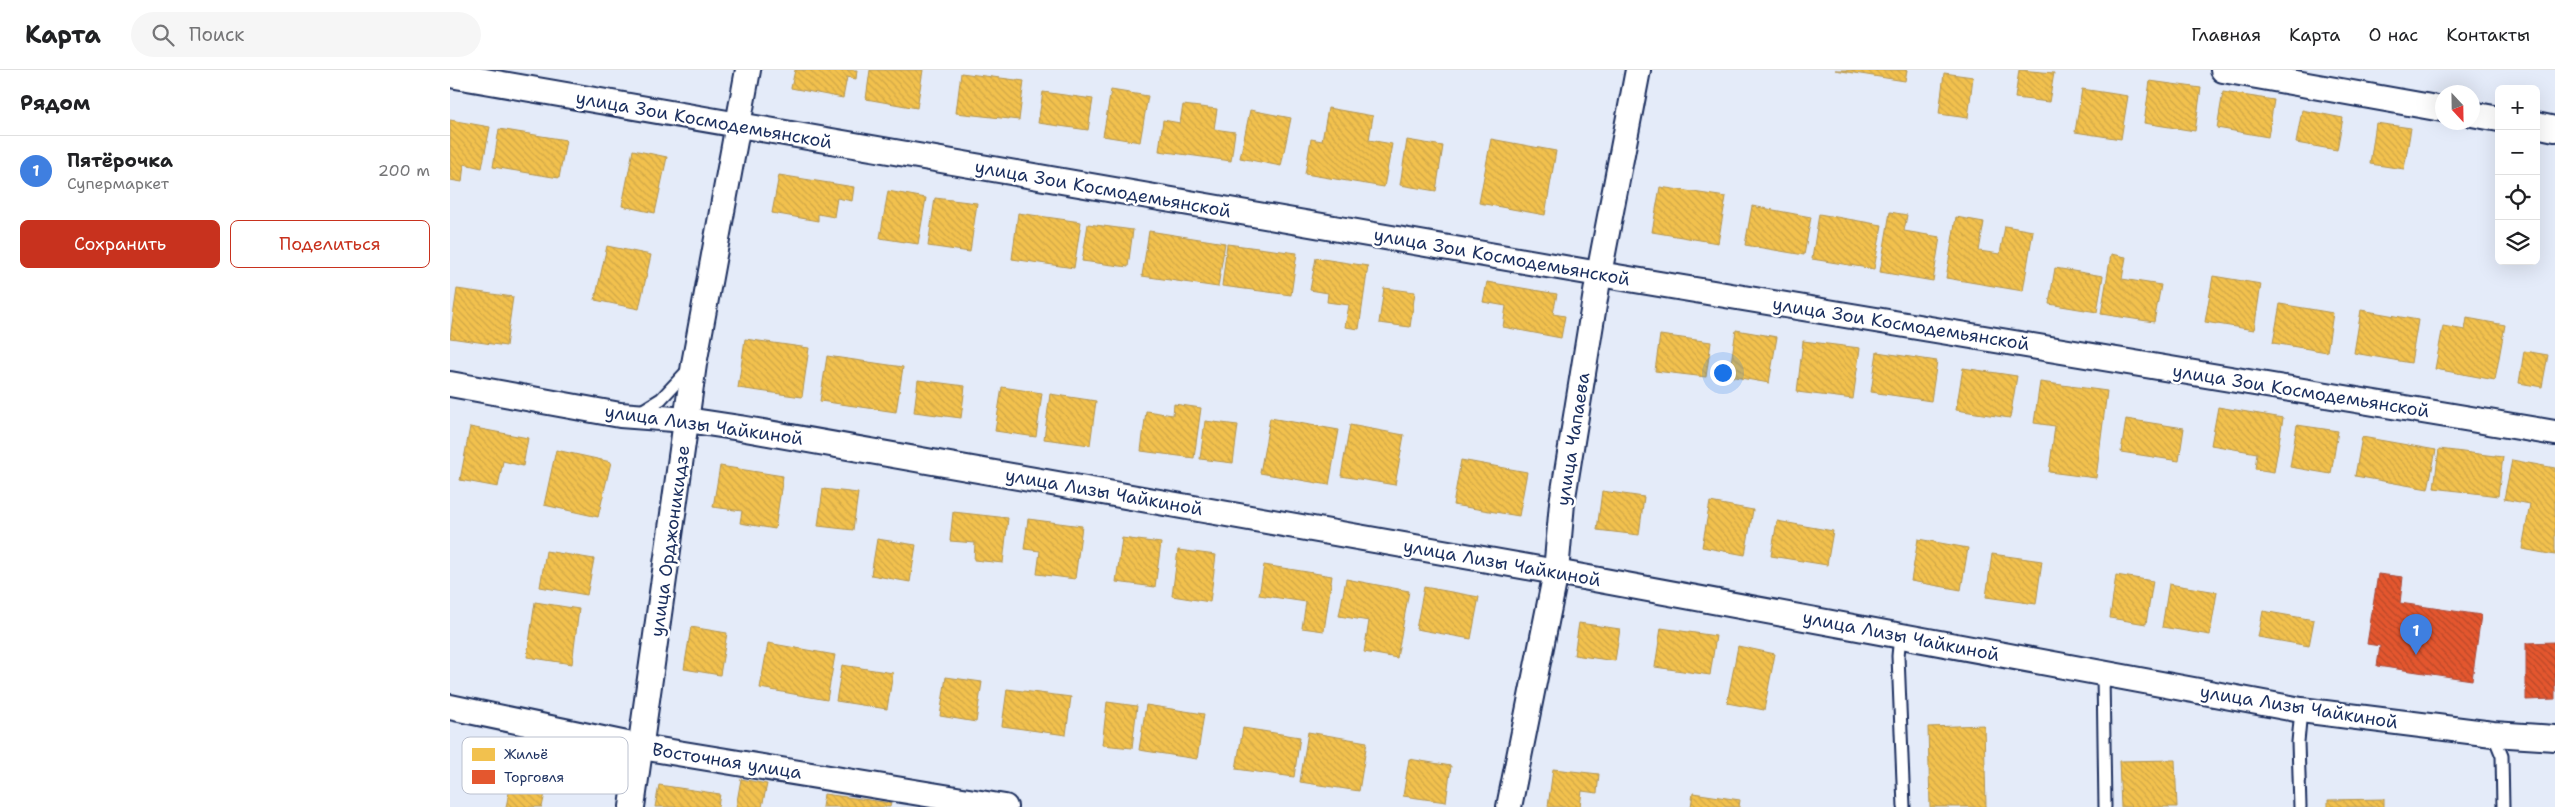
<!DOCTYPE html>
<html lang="ru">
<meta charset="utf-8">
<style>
body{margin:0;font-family:"Shantell Sans",sans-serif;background:#f6f6f6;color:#202124}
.controls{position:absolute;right:15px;top:15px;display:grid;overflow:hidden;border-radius:8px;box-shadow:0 5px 20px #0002}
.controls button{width:45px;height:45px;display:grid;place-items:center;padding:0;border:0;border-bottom:1px solid #e0e0e0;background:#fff;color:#202124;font:25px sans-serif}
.compass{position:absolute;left:1985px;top:15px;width:45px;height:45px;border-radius:50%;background:#fff;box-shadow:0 5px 20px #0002;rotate:158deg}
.you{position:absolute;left:1272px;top:302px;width:18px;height:18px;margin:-12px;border:4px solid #fff;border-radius:50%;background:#1a73e8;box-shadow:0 0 0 8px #1a73e833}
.badge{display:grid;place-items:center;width:32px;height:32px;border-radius:50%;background:#c8321e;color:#fff;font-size:16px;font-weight:700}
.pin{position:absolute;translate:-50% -41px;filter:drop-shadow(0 1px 2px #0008)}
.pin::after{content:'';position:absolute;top:26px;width:18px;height:15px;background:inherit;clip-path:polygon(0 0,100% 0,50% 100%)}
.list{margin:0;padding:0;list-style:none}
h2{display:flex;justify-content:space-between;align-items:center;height:65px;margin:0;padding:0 20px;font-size:21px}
h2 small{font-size:16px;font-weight:400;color:#757577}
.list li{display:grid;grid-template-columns:32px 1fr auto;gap:15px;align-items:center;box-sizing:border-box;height:70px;padding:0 20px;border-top:1px solid #e0e0e0}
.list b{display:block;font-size:19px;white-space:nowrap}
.list p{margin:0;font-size:16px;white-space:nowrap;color:#757577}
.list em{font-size:16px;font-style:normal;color:#757577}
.actions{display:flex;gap:10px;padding:15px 20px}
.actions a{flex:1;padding:11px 0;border:1px solid #c8321e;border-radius:8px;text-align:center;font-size:18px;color:#c8321e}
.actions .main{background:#c8321e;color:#fff}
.icon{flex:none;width:28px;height:28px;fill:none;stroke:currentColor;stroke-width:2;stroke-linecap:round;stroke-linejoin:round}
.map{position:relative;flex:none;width:2105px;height:737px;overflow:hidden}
header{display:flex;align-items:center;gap:30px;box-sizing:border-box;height:70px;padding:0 25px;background:#fff;border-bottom:1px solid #e0e0e0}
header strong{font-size:24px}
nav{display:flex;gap:28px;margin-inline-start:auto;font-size:18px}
.search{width:350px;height:45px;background:#f6f6f6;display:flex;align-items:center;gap:12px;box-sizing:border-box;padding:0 18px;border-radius:28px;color:#757577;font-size:19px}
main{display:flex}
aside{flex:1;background:#fff}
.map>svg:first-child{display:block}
.homes{fill:url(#homes-back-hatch);stroke:#b29553}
.shops{fill:url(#shops-back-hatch);stroke:#a84b3c}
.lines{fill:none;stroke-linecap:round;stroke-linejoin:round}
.service-casing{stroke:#1b2f5e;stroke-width:15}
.minor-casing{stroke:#1b2f5e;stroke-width:28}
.service{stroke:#fff;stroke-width:11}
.minor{stroke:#fff;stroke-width:24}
.labels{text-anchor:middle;stroke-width:5;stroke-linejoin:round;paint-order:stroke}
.street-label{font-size:18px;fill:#1b2f5e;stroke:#fff}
.key{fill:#fff;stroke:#bbc1cf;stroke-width:1}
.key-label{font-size:14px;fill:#1b2f5e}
</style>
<header>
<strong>Карта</strong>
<div class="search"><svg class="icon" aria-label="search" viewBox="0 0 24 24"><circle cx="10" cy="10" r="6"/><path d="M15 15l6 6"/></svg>Поиск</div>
<nav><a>Главная</a><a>Карта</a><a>О нас</a><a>Контакты</a></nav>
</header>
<main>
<aside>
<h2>Рядом<small></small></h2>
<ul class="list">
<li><span class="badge" style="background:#3f7fe0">1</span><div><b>Пятёрочка</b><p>Супермаркет</p></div><em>200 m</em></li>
</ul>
<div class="actions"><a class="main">Сохранить</a><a>Поделиться</a></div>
</aside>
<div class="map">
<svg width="2105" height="737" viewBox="0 0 2105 737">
<defs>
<pattern id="homes-back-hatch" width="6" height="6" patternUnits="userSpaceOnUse" patternTransform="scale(1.25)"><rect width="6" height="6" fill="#f2c14e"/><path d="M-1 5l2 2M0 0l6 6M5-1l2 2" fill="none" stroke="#cfa646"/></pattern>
<pattern id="shops-back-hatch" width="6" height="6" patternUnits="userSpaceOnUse" patternTransform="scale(1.25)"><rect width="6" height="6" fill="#e4572e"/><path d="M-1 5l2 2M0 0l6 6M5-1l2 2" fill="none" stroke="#b8482a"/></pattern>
</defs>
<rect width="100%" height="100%" fill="#e4ebf9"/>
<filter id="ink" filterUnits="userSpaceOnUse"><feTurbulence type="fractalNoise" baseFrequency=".02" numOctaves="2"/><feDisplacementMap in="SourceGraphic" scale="10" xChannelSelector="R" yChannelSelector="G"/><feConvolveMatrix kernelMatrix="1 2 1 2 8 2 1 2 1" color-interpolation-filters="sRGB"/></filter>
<g filter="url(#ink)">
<g class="homes">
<polygon points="345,0 407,0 406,9 397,7 393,28 341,18"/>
<polygon points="420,0 473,0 467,38 416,29"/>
<polygon points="1385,0 1457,0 1455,11"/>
<polygon points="1569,0 1604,3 1599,32 1565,28"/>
<polygon points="511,3 574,11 569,50 506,43"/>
<polygon points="1494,3 1523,7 1518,48 1489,44"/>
<polygon points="1700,11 1751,18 1745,61 1694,53"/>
<polygon points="1632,19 1678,26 1671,69 1625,62"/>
<polygon points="661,20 698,26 690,72 653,66"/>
<polygon points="593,22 643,29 638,60 588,53"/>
<polygon points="1773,22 1824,30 1818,67 1767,58"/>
<polygon points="733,35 767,39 764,59 785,62 781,91 709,81 713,50 730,53"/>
<polygon points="878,38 923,46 919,70 942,74 934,117 855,104 861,69 872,71"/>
<polygon points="800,40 841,48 831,96 790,88"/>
<polygon points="1852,40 1893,48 1887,80 1846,73"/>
<polygon points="0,50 40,57 32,98 14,94 12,112 0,110"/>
<polygon points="1926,53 1961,58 1954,99 1920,94"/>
<polygon points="49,59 116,70 109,108 43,97"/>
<polygon points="1041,69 1106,81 1095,145 1029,133"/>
<polygon points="957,70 993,76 986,121 950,115"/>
<polygon points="183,80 217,87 205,143 172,136"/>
<polygon points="329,105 404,117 402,131 387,128 384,147 368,144 368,151 322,143"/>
<polygon points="1210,117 1276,127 1268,173 1202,162"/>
<polygon points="438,121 476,128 468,174 430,168"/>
<polygon points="485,128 527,133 520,182 478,176"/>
<polygon points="1302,136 1361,147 1354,185 1295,175"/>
<polygon points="1440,142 1457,145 1454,161 1490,167 1483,211 1430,202"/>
<polygon points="568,143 631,152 624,198 562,189"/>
<polygon points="1369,144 1432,155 1424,199 1362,189"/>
<polygon points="1506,147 1534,152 1529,181 1550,184 1555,156 1583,161 1573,221 1496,208"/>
<polygon points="638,154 683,160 678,197 632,191"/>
<polygon points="699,161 775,173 768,217 692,206"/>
<polygon points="777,174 847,183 841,225 772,216"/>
<polygon points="157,176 201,185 189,239 145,230"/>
<polygon points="1661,184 1676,187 1672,209 1711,215 1704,252 1651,244"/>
<polygon points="866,188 918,196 909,259 895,257 899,235 877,232 878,223 860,220"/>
<polygon points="1605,198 1653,206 1647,242 1599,234"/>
<polygon points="1763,206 1811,214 1804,260 1755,252"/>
<polygon points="1037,212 1107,224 1103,244 1115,246 1111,268 1053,257 1056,236 1033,232"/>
<polygon points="934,218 965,222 960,257 929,253"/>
<polygon points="7,219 63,227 56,276 0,268"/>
<polygon points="1830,234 1883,243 1877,282 1823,273"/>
<polygon points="1911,240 1968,250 1961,293 1904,283"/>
<polygon points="2017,248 2055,255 2045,310 1985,299 1993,256 2015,260"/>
<polygon points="1286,260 1327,267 1319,313 1279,306"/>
<polygon points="1210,265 1261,272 1256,307 1205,301"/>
<polygon points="295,269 359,278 352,327 288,318"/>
<polygon points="1353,271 1410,278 1403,329 1347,322"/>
<polygon points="2074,281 2098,285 2092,317 2069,313"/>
<polygon points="1427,282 1487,291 1481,331 1421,322"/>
<polygon points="377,286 453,297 446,342 370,331"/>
<polygon points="1513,298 1567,306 1560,348 1506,340"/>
<polygon points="468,310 515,316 511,348 464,342"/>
<polygon points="1590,312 1657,321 1646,408 1599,402 1605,356 1584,353"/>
<polygon points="552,317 592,323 586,367 545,361"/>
<polygon points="600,324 646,331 640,375 594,369"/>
<polygon points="724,334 751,338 744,388 691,381 696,341 723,345"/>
<polygon points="1768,337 1833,348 1824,402 1805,399 1807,383 1761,375"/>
<polygon points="820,348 889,360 879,415 810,403"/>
<polygon points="1676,349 1734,358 1729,391 1671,382"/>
<polygon points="755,351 788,355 783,393 750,389"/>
<polygon points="900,355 954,365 945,415 891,406"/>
<polygon points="1847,355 1888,361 1881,404 1840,397"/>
<polygon points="20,357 78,368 73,396 53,391 48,417 10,410"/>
<polygon points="1912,367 1986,380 1978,419 1905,406"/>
<polygon points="1989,379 2053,387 2048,426 1984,418"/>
<polygon points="106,380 161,392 148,447 94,435"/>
<polygon points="1011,390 1077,402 1069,446 1003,435"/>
<polygon points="2062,390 2105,398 2105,485 2072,479 2080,434 2054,429"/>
<polygon points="270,396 333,406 325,459 290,453 292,441 263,437"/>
<polygon points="373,419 408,423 403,460 368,456"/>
<polygon points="1152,421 1194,427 1189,465 1147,460"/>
<polygon points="1260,432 1303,440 1295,485 1252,477"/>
<polygon points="503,442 558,448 553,493 524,490 525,473 500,471"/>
<polygon points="578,449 632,456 625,509 587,504 590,481 574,479"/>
<polygon points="1327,451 1383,461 1377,495 1321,486"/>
<polygon points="672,468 711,473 705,517 666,512"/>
<polygon points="427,469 466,475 460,512 421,505"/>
<polygon points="1468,469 1518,478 1511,520 1461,511"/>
<polygon points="728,480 766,485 760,532 722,526"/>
<polygon points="96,481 144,489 137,525 90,517"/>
<polygon points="1542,484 1592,491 1586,534 1536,527"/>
<polygon points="814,495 882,506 874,561 852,558 856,532 809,525"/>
<polygon points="1666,505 1703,511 1696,554 1660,548"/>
<polygon points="896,509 959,521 947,588 914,582 919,551 889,546"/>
<polygon points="1719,514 1767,522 1760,565 1712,557"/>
<polygon points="974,517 1029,527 1021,569 966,559"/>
<polygon points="85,532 129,539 122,594 77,587"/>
<polygon points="1813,541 1864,550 1859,576 1808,567"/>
<polygon points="1129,553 1170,559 1165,591 1124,585"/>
<polygon points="241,557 277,563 270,605 234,599"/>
<polygon points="1211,558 1266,566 1260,605 1205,597"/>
<polygon points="318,573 385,585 377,630 310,618"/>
<polygon points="1288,576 1325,584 1314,640 1277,633"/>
<polygon points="392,595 443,603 437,639 386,631"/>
<polygon points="496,607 532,612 526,652 490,646"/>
<polygon points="557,619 621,627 616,665 552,656"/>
<polygon points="657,632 687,636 682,678 652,675"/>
<polygon points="696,635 754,644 747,689 689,680"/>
<polygon points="1534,655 1536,737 1480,737 1478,657"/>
<polygon points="793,658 850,667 844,707 786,699"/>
<polygon points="858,662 917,672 909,721 850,712"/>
<polygon points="45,669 104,682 92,737 56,737 62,708 38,703"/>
<polygon points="959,689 1001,696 996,732 953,726"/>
<polygon points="1725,690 1727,737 1671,737 1669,691"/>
<polygon points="1103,699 1149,704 1147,723 1132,721 1130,737 1098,737"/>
<polygon points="291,709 317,714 312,737 286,737"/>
<polygon points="209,715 270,724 268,737 205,737"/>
<polygon points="1243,723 1290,730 1289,737 1241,737"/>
<polygon points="374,724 441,733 440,737 372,737"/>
<polygon points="1934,729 1934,737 1878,737 1878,730"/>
</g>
<g class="shops">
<polygon points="1928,504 1953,507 1950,533 2031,545 2022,610 1927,596 1930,576 1917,574"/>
<polygon points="2105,572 2105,629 2076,630 2076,573"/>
</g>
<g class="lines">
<g class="service-casing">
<g id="service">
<polyline points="190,342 211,329 239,299"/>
<polyline points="1450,566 1448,586 1454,737"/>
<polyline points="1653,605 1655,737"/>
<polyline points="2043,664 2052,686 2053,737"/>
<polyline points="1850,737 1848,672 1851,640"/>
</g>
</g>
<g class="minor-casing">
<g id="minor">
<polyline points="1773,0 1992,39"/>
<polyline points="0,5 1149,204 2105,363"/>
<polyline points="2022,44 2049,49"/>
<polyline points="2086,55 2105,59"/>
<polyline points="0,314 170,345 237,350 290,358 1106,502 1851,640 2043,664 2105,668"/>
<polyline points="0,637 191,677 555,737"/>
<polyline points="182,737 244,294 298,0"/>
<polyline points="1059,737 1106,502 1112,433 1149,204 1188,0"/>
</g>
</g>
<use href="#service" class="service"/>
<use href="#minor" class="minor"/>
</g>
</g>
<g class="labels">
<g class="street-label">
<text transform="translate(254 50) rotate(10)" y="6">улица Зои Космодемьянской</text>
<text transform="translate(653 119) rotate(10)" y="6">улица Зои Космодемьянской</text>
<text transform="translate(1052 187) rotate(10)" y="6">улица Зои Космодемьянской</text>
<text transform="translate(1451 254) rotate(9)" y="6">улица Зои Космодемьянской</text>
<text transform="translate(1851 321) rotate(9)" y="6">улица Зои Космодемьянской</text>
<text transform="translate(254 355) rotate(8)" y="6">улица Лизы Чайкиной</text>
<text transform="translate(1123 369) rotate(-81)" y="6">улица Чапаева</text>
<text transform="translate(654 422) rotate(10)" y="6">улица Лизы Чайкиной</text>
<text transform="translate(220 471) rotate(-82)" y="6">улица Орджоникидзе</text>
<text transform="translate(1052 493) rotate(10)" y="6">улица Лизы Чайкиной</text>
<text transform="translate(1451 566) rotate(11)" y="6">улица Лизы Чайкиной</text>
<text transform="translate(1849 637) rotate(9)" y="6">улица Лизы Чайкиной</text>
<text transform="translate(277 691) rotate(9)" y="6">Восточная улица</text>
</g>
</g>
<rect x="12" y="667" width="166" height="57" rx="8" class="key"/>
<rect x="22" y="678" width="23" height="13" fill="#f2c14e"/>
<rect x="22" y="700" width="23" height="14" fill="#e4572e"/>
<g class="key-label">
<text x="54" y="689">Жильё</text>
<text x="54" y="712">Торговля</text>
</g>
</svg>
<div class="controls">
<button>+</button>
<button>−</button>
<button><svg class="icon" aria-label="locate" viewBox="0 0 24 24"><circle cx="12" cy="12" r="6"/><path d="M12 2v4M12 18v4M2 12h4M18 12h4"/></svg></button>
<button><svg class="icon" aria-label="layers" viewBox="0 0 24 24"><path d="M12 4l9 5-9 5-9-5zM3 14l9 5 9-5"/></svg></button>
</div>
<svg class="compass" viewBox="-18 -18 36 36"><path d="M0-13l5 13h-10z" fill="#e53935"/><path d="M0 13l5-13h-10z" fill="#757577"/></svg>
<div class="you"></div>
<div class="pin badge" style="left:1966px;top:585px;background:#3f7fe0">1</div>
</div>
</main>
